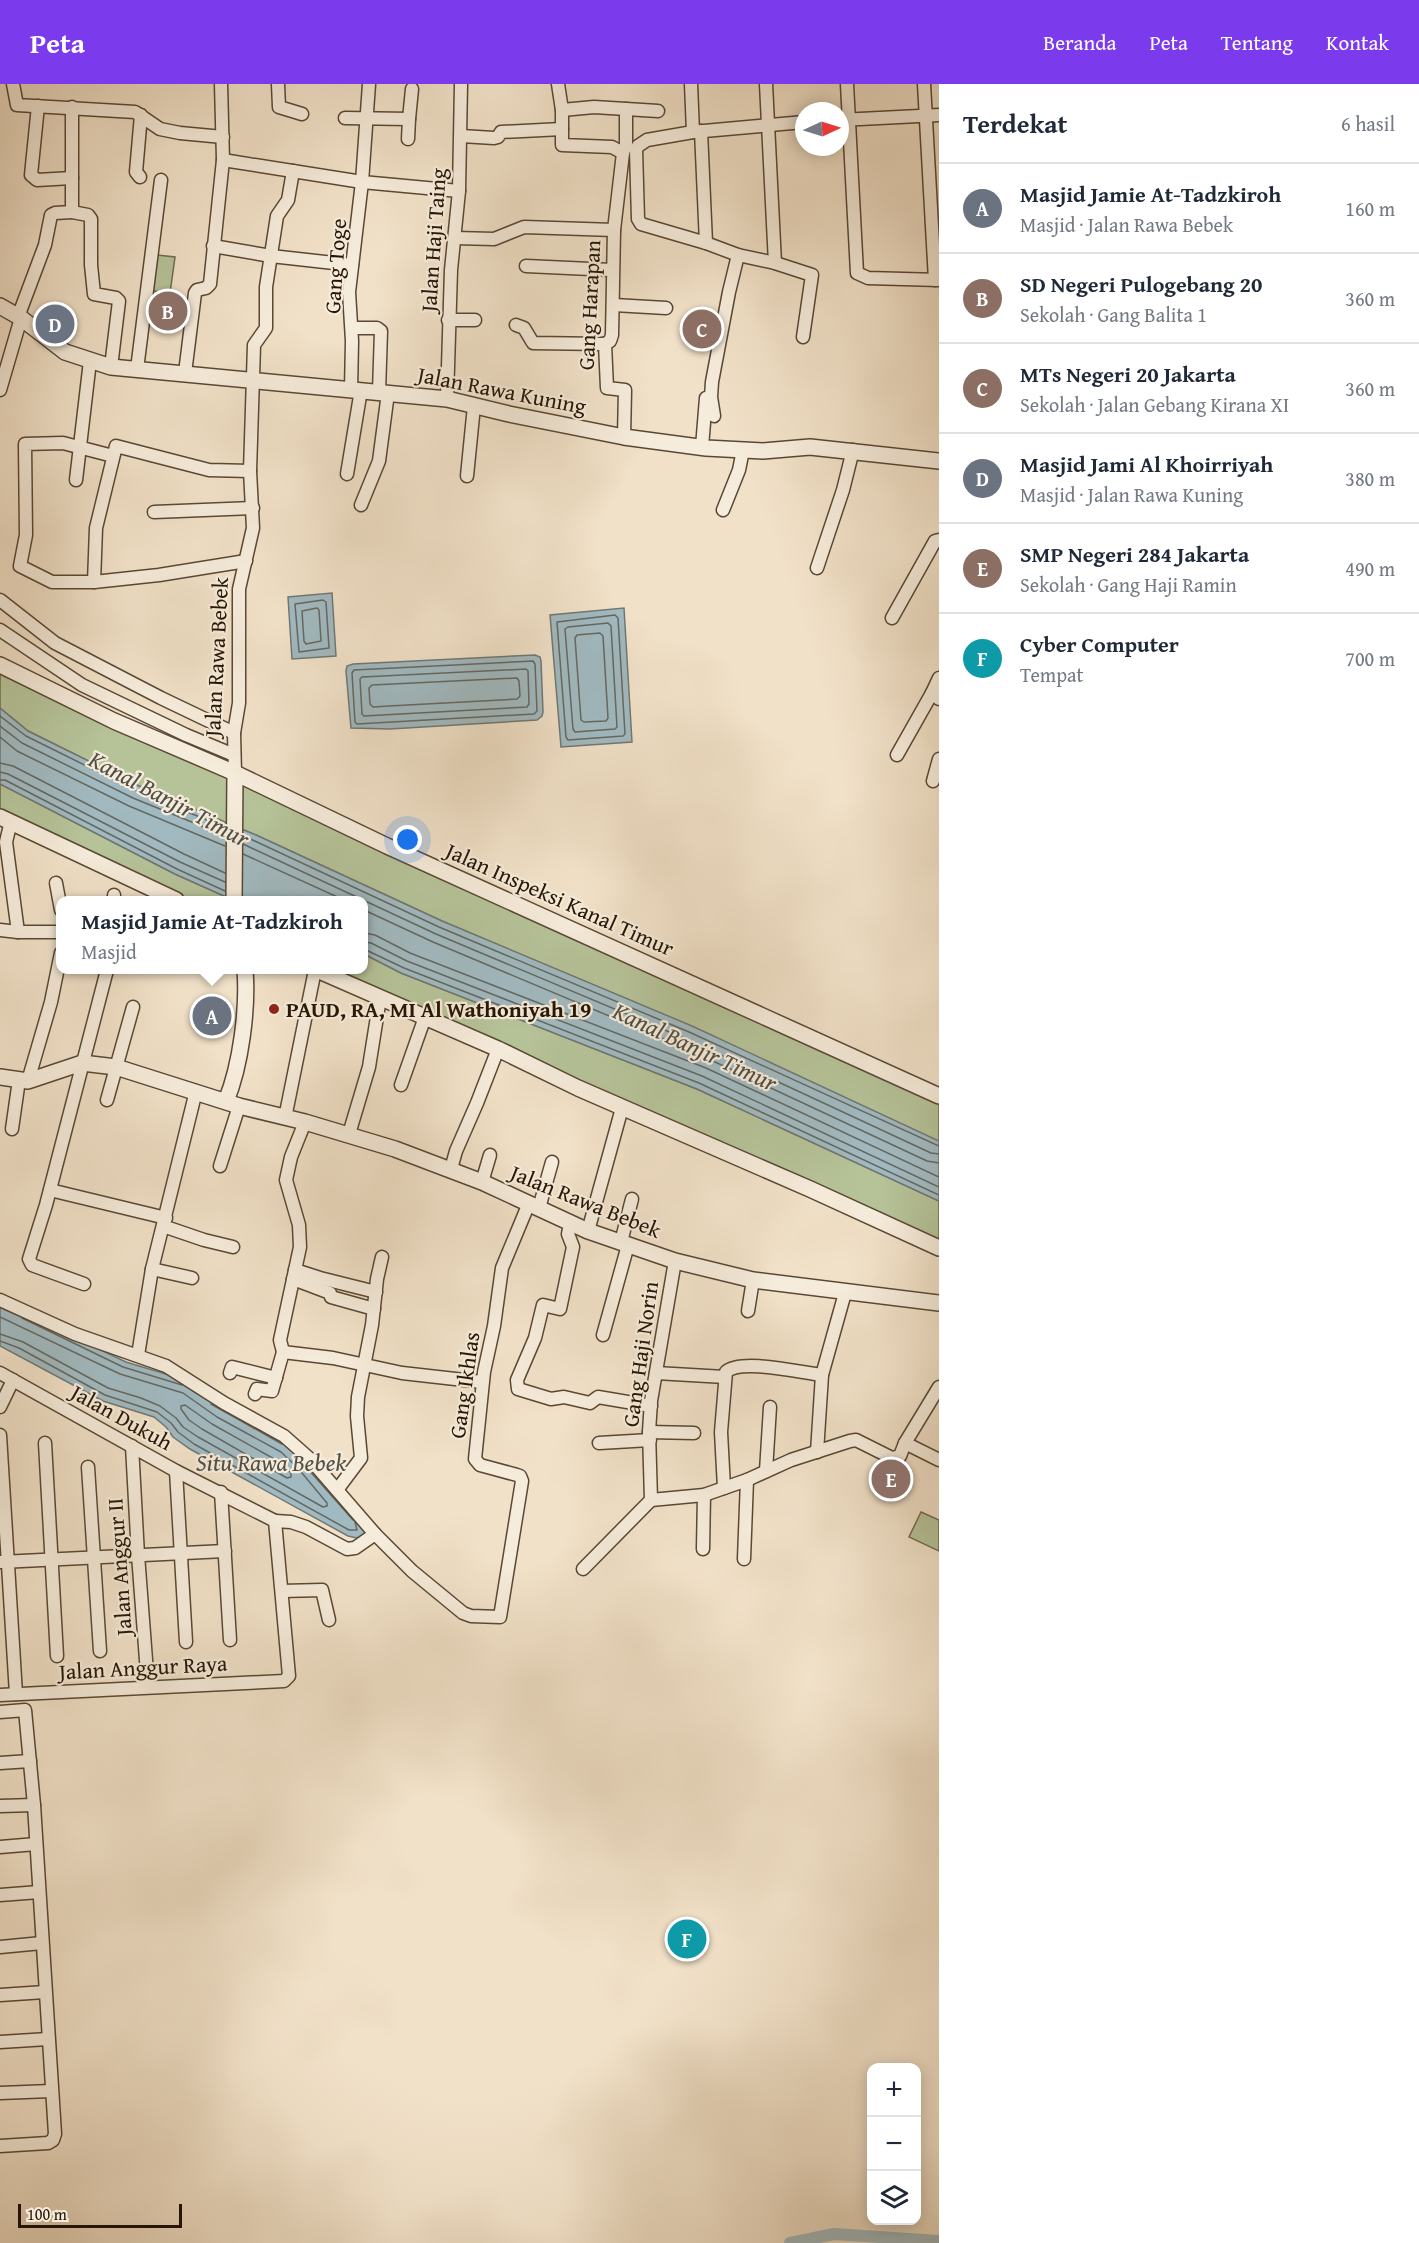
<!DOCTYPE html>
<html lang="id">
<meta charset="utf-8">
<style>
body{margin:0;font-family:"Gentium Book Plus",serif;background:#f6f6f7;color:#1f2937}
.controls{position:absolute;right:18px;bottom:18px;display:grid;overflow:hidden;border-radius:12px;box-shadow:0 3px 15px #0003}
.controls button{width:54px;height:54px;display:grid;place-items:center;padding:0;border:0;border-bottom:2px solid #e0e1e3;background:#fff;color:#1f2937;font:30px sans-serif}
.compass{position:absolute;left:795px;top:18px;width:54px;height:54px;border-radius:50%;background:#fff;box-shadow:0 3px 15px #0003;rotate:86deg}
.scale{position:absolute;left:18px;bottom:15px;width:164px;box-sizing:border-box;padding-left:6px;border:3px solid #261504;border-top:0;font-size:16px;line-height:21px;white-space:nowrap;color:#261504;-webkit-text-stroke:4px #f6ecdb;paint-order:stroke}
.you{position:absolute;left:408px;top:756px;width:21px;height:21px;margin:-15px;border:4px solid #fff;border-radius:50%;background:#1a73e8;box-shadow:0 0 0 9px #1a73e833}
.badge{display:grid;place-items:center;width:39px;height:39px;border-radius:50%;background:#7c3aed;color:#fff;font-size:20px;font-weight:700}
.pin{position:absolute;translate:-50% -50%;border:3px solid #fff;box-shadow:0 2px 6px #0006}
.popup{position:absolute;left:56px;top:812px;width:312px;height:78px;box-sizing:border-box;display:grid;place-content:center;border-radius:12px;background:#fff;filter:drop-shadow(0 2px 4px #0005);font-size:20px;white-space:nowrap;color:#747a83}
.popup b{font-size:22px;color:#1f2937}
.popup::after{content:'';position:absolute;left:50%;top:100%;margin-left:-12px;border:12px solid transparent;border-top-color:#fff}
.list{margin:0;padding:0;list-style:none}
h2{display:flex;justify-content:space-between;align-items:center;height:78px;margin:0;padding:0 24px;font-size:26px}
h2 small{font-size:20px;font-weight:400;color:#747a83}
.list li{display:grid;grid-template-columns:39px 1fr auto;gap:18px;align-items:center;box-sizing:border-box;height:90px;padding:0 24px;border-top:2px solid #e0e1e3}
.list b{display:block;font-size:22px;white-space:nowrap}
.list p{margin:0;font-size:20px;white-space:nowrap;color:#747a83}
.list em{font-size:20px;font-style:normal;color:#747a83}
.icon{flex:none;width:33px;height:33px;fill:none;stroke:currentColor;stroke-width:2;stroke-linecap:round;stroke-linejoin:round}
.map{position:relative;flex:none;width:939px;height:2159px;overflow:hidden}
header{display:flex;align-items:center;gap:36px;box-sizing:border-box;height:84px;padding:0 30px;background:#7c3aed;color:#fff}
header strong{font-size:28px}
nav{display:flex;gap:33px;margin-inline-start:auto;font-size:21px}
main{display:flex}
aside{flex:1;background:#fff}
.map>svg:first-child{display:block}
.green{fill:#b6c399;stroke:#6e6c4e;stroke-width:1.5}
.water{fill:#a1bac1;stroke:#707875;stroke-width:1.5}
.lines{fill:none;stroke-linecap:round;stroke-linejoin:round}
.shore{stroke:#646862;stroke-width:1.5}
.canal{stroke:#a1bac1;stroke-width:12}
.minor-casing{stroke:#594835;stroke-width:15}
.tertiary-casing{stroke:#594835;stroke-width:18}
.minor{stroke:#f6ecdb;stroke-width:12}
.tertiary{stroke:#f6ecdb;stroke-width:15}
.poi-dot{fill:#8f2418;stroke:#f6ecdb;stroke-width:2}
.labels{text-anchor:middle;stroke-width:4.5;stroke-linejoin:round;paint-order:stroke}
.street-label{font-size:22px;fill:#261504;stroke:#f6ecdb}
.poi-label{font-size:22px;font-weight:bold;fill:#261504;stroke:#f6ecdb;text-anchor:start}
.water-label{font-size:24px;font-style:italic;fill:#514f46;stroke:#f6ecdb}
</style>
<header>
<strong>Peta</strong>
<nav><a>Beranda</a><a>Peta</a><a>Tentang</a><a>Kontak</a></nav>
</header>
<main>
<div class="map">
<svg width="939" height="2159" viewBox="0 0 939 2159">
<rect width="100%" height="100%" fill="#f1e1c8"/>
<filter id="stains"><feTurbulence type="fractalNoise" baseFrequency=".00333" numOctaves="4"/><feColorMatrix values="0 0 0 0 .2 0 0 0 0 .09 0 0 0 0 .02 0 0 0 .5 -.17"/></filter>
<radialGradient id="worn" r=".72"><stop offset=".6" stop-color="#630" stop-opacity="0"/><stop offset="1" stop-color="#630" stop-opacity=".3"/></radialGradient>
<g class="green">
<polygon points="157,171 175,173 170,209 153,207"/>
<polygon points="0,581 939,1013 939,1058 629,916 444,838 256,751 139,702 28,647 0,624"/>
<polygon points="0,700 175,790 233,816 175,816 0,733"/>
<polygon points="364,870 401,889 697,1005 939,1117 939,1164 317,886 364,886"/>
<polygon points="921,1428 939,1436 939,1467 909,1453"/>
</g>
<g class="water">
<polygon points="332,509 336,572 292,575 288,513"/>
<polygon points="624,524 632,658 561,663 550,531"/>
<polygon points="535,571 540,573 541,577 543,628 542,632 537,636 390,645 351,644 346,587 347,582 353,580"/>
<polygon points="0,624 28,647 139,702 256,751 442,837 692,942 939,1057 939,1117 697,1005 401,889 364,870 364,816 233,816 175,790 0,700"/>
<polygon points="0,1218 126,1278 189,1297 289,1357 365,1444 364,1451 357,1454 348,1452 190,1365 173,1353 166,1343 154,1333 103,1317 0,1262"/>
</g>
<g class="lines">
<g class="shore">
<polygon points="323,516 326,518 329,564 299,568 295,520"/>
<polygon points="317,524 319,526 321,557 306,560 304,557 302,527"/>
<polygon points="615,531 618,534 625,650 623,652 568,656 566,653 557,538"/>
<polygon points="608,539 611,542 617,643 615,645 575,648 573,645 565,545 568,543"/>
<polygon points="600,549 603,552 608,634 606,637 584,638 581,636 575,554 577,551"/>
<polygon points="533,577 535,580 537,627 534,630 357,640 355,638 352,589 354,586"/>
<polygon points="526,585 528,587 529,620 527,623 364,632 362,630 360,595 362,593"/>
<polygon points="517,594 519,597 520,612 517,615 389,622 373,623 370,620 369,604 372,601"/>
<polyline points="0,632 26,652 137,707 226,744"/>
<polyline points="0,642 22,659 133,714 226,752"/>
<polyline points="0,653 17,667 129,722 225,762"/>
<polyline points="0,679 13,682 184,770 225,789"/>
<polyline points="0,688 8,690 180,778 225,798"/>
<polyline points="0,696 5,696 177,785 225,807"/>
<polyline points="244,752 439,843 689,948 939,1062"/>
<polyline points="243,760 436,850 686,955 931,1069 939,1070"/>
<polyline points="243,770 344,816"/>
<polyline points="364,826 433,858 683,963 927,1077 939,1079"/>
<polyline points="364,849 375,851 410,869 706,984 939,1093"/>
<polyline points="364,858 371,859 407,877 702,992 939,1103"/>
<polyline points="364,865 404,884 699,999 939,1111"/>
<polyline points="0,1233 120,1290 183,1309 217,1333 281,1368 297,1383 327,1419 327,1422 323,1423 198,1353 183,1343 176,1334 160,1322 141,1314 108,1304 23,1258 0,1250"/>
<polyline points="22,1234 123,1283 182,1301"/>
<polyline points="0,1257 19,1264 105,1311 157,1328 171,1339 178,1348 194,1360 349,1446 357,1446 355,1438"/>
<polyline points="211,1320 282,1360"/>
<polygon points="185,1321 212,1340 276,1376 291,1389 291,1393 287,1394 202,1345 189,1336 181,1325 181,1322"/>
<polyline points="308,1385 353,1436"/>
</g>
<polyline class="canal" points="790,2159 834,2150 939,2157"/>
<g class="minor-casing">
<g id="minor">
<polyline points="13,0 17,21 135,28 160,45 180,49 223,53"/>
<polyline points="278,0 279,23 302,30"/>
<polyline points="558,0 562,26 562,61 612,63 623,69 614,146 612,251 610,257 605,260 607,304 625,306 624,353"/>
<polyline points="691,0 693,48"/>
<polyline points="766,0 775,179"/>
<polyline points="847,0 857,189 868,194 939,196"/>
<polyline points="924,0 935,196"/>
<polyline points="38,22 31,91 37,96 72,94"/>
<polyline points="562,26 594,23 658,27"/>
<polyline points="345,34 409,35 412,5"/>
<polyline points="840,36 939,31"/>
<polyline points="701,47 706,159"/>
<polyline points="461,52 494,54 498,53 501,48 562,45"/>
<polyline points="408,55 409,35"/>
<polyline points="623,69 626,61 626,25"/>
<polyline points="223,76 362,98 459,107"/>
<polyline points="140,93 136,88 141,31"/>
<polyline points="72,128 88,131 91,135 91,181 94,210 116,214 119,217 111,283"/>
<polyline points="455,154 494,155 524,143 614,146"/>
<polyline points="213,162 271,172 352,181"/>
<polyline points="526,182 612,186"/>
<polyline points="614,221 666,224"/>
<polyline points="18,233 45,161 51,131 55,129 72,128 72,23"/>
<polyline points="448,236 475,236"/>
<polyline points="516,241 524,244 533,259 605,260"/>
<polyline points="352,244 377,244 381,247 379,308"/>
<polyline points="803,253 812,191 775,179 738,171 706,159 641,140 638,135 636,66 638,62 647,56 693,48 804,38"/>
<polyline points="137,285 161,96"/>
<polyline points="185,289 195,209 197,206 206,204 210,200 223,76 221,0"/>
<polyline points="0,306 21,234"/>
<polyline points="351,306 352,257 349,208 362,98 369,0"/>
<polyline points="447,315 451,186 459,107 461,0"/>
<polyline points="714,332 711,313 712,298 729,208 738,171"/>
<polyline points="702,363 706,314"/>
<polyline points="113,372 63,359 25,360 26,451 20,482 52,498 94,498 159,491 246,477"/>
<polyline points="347,390 361,306"/>
<polyline points="467,392 474,322"/>
<polyline points="76,396 90,277"/>
<polyline points="361,421 379,377 388,309"/>
<polyline points="723,426 739,386 743,366"/>
<polyline points="154,428 253,424"/>
<polyline points="817,484 843,406 853,366"/>
<polyline points="94,498 96,444 116,362 209,386 250,387"/>
<polyline points="0,516 55,559 161,614 234,649"/>
<polyline points="892,534 935,457 939,456"/>
<polyline points="0,546 82,601 186,651 234,671"/>
<polyline points="939,594 932,609 939,615"/>
<polyline points="897,671 932,609"/>
<polyline points="235,689 234,649 239,619 239,505 253,444 250,387 254,261 266,244 266,203 277,132 288,116 293,87"/>
<polyline points="933,697 939,675"/>
<polyline points="11,737 6,758 18,848"/>
<polyline points="56,799 61,826"/>
<polyline points="114,811 114,816"/>
<polyline points="0,846 18,848 61,848"/>
<polyline points="28,997 51,918 61,869"/>
<polyline points="401,1001 425,933"/>
<polyline points="107,1016 133,923"/>
<polyline points="285,1034 315,886"/>
<polyline points="12,1045 19,996"/>
<polyline points="349,1050 369,983 380,914"/>
<polyline points="220,1082 239,1022"/>
<polyline points="451,1085 456,1067 477,1019 498,965"/>
<polyline points="482,1098 490,1071"/>
<polyline points="50,1106 166,1134"/>
<polyline points="539,1124 552,1078"/>
<polyline points="570,1140 568,1150 573,1163 560,1225 543,1221 535,1254 517,1296 518,1305 551,1315 564,1313 590,1319 598,1313 651,1322"/>
<polyline points="163,1142 204,1156 233,1163"/>
<polyline points="588,1147 622,1024"/>
<polyline points="621,1158 632,1115"/>
<polyline points="152,1185 192,1194"/>
<polyline points="295,1186 320,1194 376,1208"/>
<polyline points="293,1195 330,1209 331,1213 374,1225"/>
<polyline points="84,1200 32,1181 29,1175 46,1121 107,886"/>
<polyline points="0,1216 75,1250 166,1282 224,1319 284,1352 310,1375 375,1450 355,1464 347,1465 306,1443 291,1438 275,1437"/>
<polyline points="748,1227 753,1196"/>
<polyline points="603,1251 628,1161"/>
<polyline points="283,1268 333,1274 402,1289 482,1298"/>
<polyline points="138,1271 152,1185 196,1007"/>
<polyline points="0,1289 176,1387 275,1437 289,1592 284,1597 0,1611"/>
<polyline points="230,1289 232,1283 276,1294"/>
<polyline points="656,1289 725,1293"/>
<polyline points="255,1310 257,1305 272,1307 283,1268 280,1256 300,1163 299,1141 286,1096 291,1073 305,1038"/>
<polyline points="0,1323 13,1296"/>
<polyline points="649,1348 694,1349"/>
<polyline points="0,1351 16,1610"/>
<polyline points="45,1359 57,1572"/>
<polyline points="599,1359 650,1356"/>
<polyline points="905,1359 939,1376"/>
<polyline points="132,1362 138,1471 148,1602"/>
<polyline points="817,1368 822,1291 845,1209"/>
<polyline points="88,1383 100,1567"/>
<polyline points="176,1387 186,1558"/>
<polyline points="766,1387 770,1323"/>
<path d="M724,1404L721,1348L726,1288C741,1274 802,1289 822,1291"/>
<polyline points="337,1406 361,1374 357,1332 358,1313 372,1241 377,1195 382,1173"/>
<polyline points="221,1408 230,1556"/>
<polyline points="651,1416 704,1411 747,1396 791,1376 850,1357 856,1356 892,1374 900,1372 905,1359 939,1303"/>
<polyline points="375,1450 412,1487 463,1529 471,1532 500,1533 522,1397 520,1392 517,1391 480,1381 475,1375 484,1288 494,1242 502,1184 529,1119"/>
<polyline points="703,1465 704,1411"/>
<polyline points="744,1475 747,1396"/>
<polyline points="1,1478 225,1467"/>
<polyline points="583,1485 651,1416 649,1348 651,1317 675,1177"/>
<polyline points="282,1507 322,1506 329,1536"/>
<polyline points="0,1628 25,1626 34,1721 55,2050 53,2056 48,2059 0,2062"/>
<polyline points="0,1679 30,1677"/>
<polyline points="0,1722 34,1721"/>
<polyline points="0,1763 36,1760"/>
<polyline points="0,1811 39,1808"/>
<polyline points="0,1863 42,1859"/>
<polyline points="0,1911 45,1908"/>
<polyline points="0,1958 48,1955"/>
<polyline points="0,2009 51,2007"/>
</g>
</g>
<g class="tertiary-casing">
<g id="tertiary">
<polyline points="0,222 21,234 65,268 111,283 447,315 509,330 624,353 706,364 763,367 810,363 939,377"/>
<polyline points="0,581 114,637 235,689 387,762 939,1012"/>
<polyline points="0,733 176,816"/>
<polyline points="234,816 235,689"/>
<polyline points="317,886 498,965 578,1004 810,1105 939,1164"/>
<polyline points="0,993 28,997 82,979 116,983 239,1022 305,1038 395,1065 482,1098 588,1147 675,1177 753,1196 939,1219"/>
<path d="M226,1017C241,981 248,924 245,886"/>
</g>
</g>
<use href="#minor" class="minor"/>
<use href="#tertiary" class="tertiary"/>
</g>
<circle class="poi-dot" cx="274" cy="925" r="6"/>
<g class="labels">
<g class="street-label">
<text transform="translate(433 156) rotate(-86)" y="8">Jalan Haji Taing</text>
<text transform="translate(335 182) rotate(-86)" y="8">Gang Toge</text>
<text transform="translate(589 221) rotate(-87)" y="8">Gang Harapan</text>
<text transform="translate(502 306) rotate(11)" y="8">Jalan Rawa Kuning</text>
<text transform="translate(216 573) rotate(-87)" y="8">Jalan Rawa Bebek</text>
<text transform="translate(560 815) rotate(24)" y="8">Jalan Inspeksi Kanal Timur</text>
<text transform="translate(586 1117) rotate(22)" y="8">Jalan Rawa Bebek</text>
<text transform="translate(640 1270) rotate(-82)" y="8">Gang Haji Norin</text>
<text transform="translate(464 1301) rotate(-82)" y="8">Gang Ikhlas</text>
<text transform="translate(122 1333) rotate(29)" y="8">Jalan Dukuh</text>
<text transform="translate(119 1483) rotate(-94)" y="8">Jalan Anggur II</text>
<text transform="translate(143 1583) rotate(-3)" y="8">Jalan Anggur Raya</text>
</g>
<g class="poi-label">
<text x="286" y="933">PAUD, RA, MI Al Wathoniyah 19</text>
</g>
<g class="water-label">
<text transform="translate(169 715) rotate(28)" y="8">Kanal Banjir Timur</text>
<text transform="translate(695 963) rotate(25)" y="8">Kanal Banjir Timur</text>
<text x="271" y="1387">Situ Rawa Bebek</text>
</g>
</g>
<rect width="100%" height="100%" filter="url(#stains)"/>
<rect width="100%" height="100%" fill="url(#worn)"/>
</svg>
<div class="controls">
<button>+</button>
<button>−</button>
<button><svg class="icon" aria-label="layers" viewBox="0 0 24 24"><path d="M12 4l9 5-9 5-9-5zM3 14l9 5 9-5"/></svg></button>
</div>
<svg class="compass" viewBox="-18 -18 36 36"><path d="M0-13l5 13h-10z" fill="#e53935"/><path d="M0 13l5-13h-10z" fill="#747a83"/></svg>
<div class="scale">100 m</div>
<div class="you"></div>
<div class="pin badge" style="left:212px;top:932px;background:#6b7280">A</div>
<div class="popup"><b>Masjid Jamie At-Tadzkiroh</b>Masjid</div>
<div class="pin badge" style="left:168px;top:227px;background:#8d6e63">B</div>
<div class="pin badge" style="left:702px;top:245px;background:#8d6e63">C</div>
<div class="pin badge" style="left:55px;top:240px;background:#6b7280">D</div>
<div class="pin badge" style="left:891px;top:1395px;background:#8d6e63">E</div>
<div class="pin badge" style="left:687px;top:1855px;background:#0f9aa8">F</div>
</div>
<aside>
<h2>Terdekat<small>6 hasil</small></h2>
<ul class="list">
<li><span class="badge" style="background:#6b7280">A</span><div><b>Masjid Jamie At-Tadzkiroh</b><p>Masjid · Jalan Rawa Bebek</p></div><em>160 m</em></li>
<li><span class="badge" style="background:#8d6e63">B</span><div><b>SD Negeri Pulogebang 20</b><p>Sekolah · Gang Balita 1</p></div><em>360 m</em></li>
<li><span class="badge" style="background:#8d6e63">C</span><div><b>MTs Negeri 20 Jakarta</b><p>Sekolah · Jalan Gebang Kirana XI</p></div><em>360 m</em></li>
<li><span class="badge" style="background:#6b7280">D</span><div><b>Masjid Jami Al Khoirriyah</b><p>Masjid · Jalan Rawa Kuning</p></div><em>380 m</em></li>
<li><span class="badge" style="background:#8d6e63">E</span><div><b>SMP Negeri 284 Jakarta</b><p>Sekolah · Gang Haji Ramin</p></div><em>490 m</em></li>
<li><span class="badge" style="background:#0f9aa8">F</span><div><b>Cyber Computer</b><p>Tempat</p></div><em>700 m</em></li>
</ul>
</aside>
</main>
